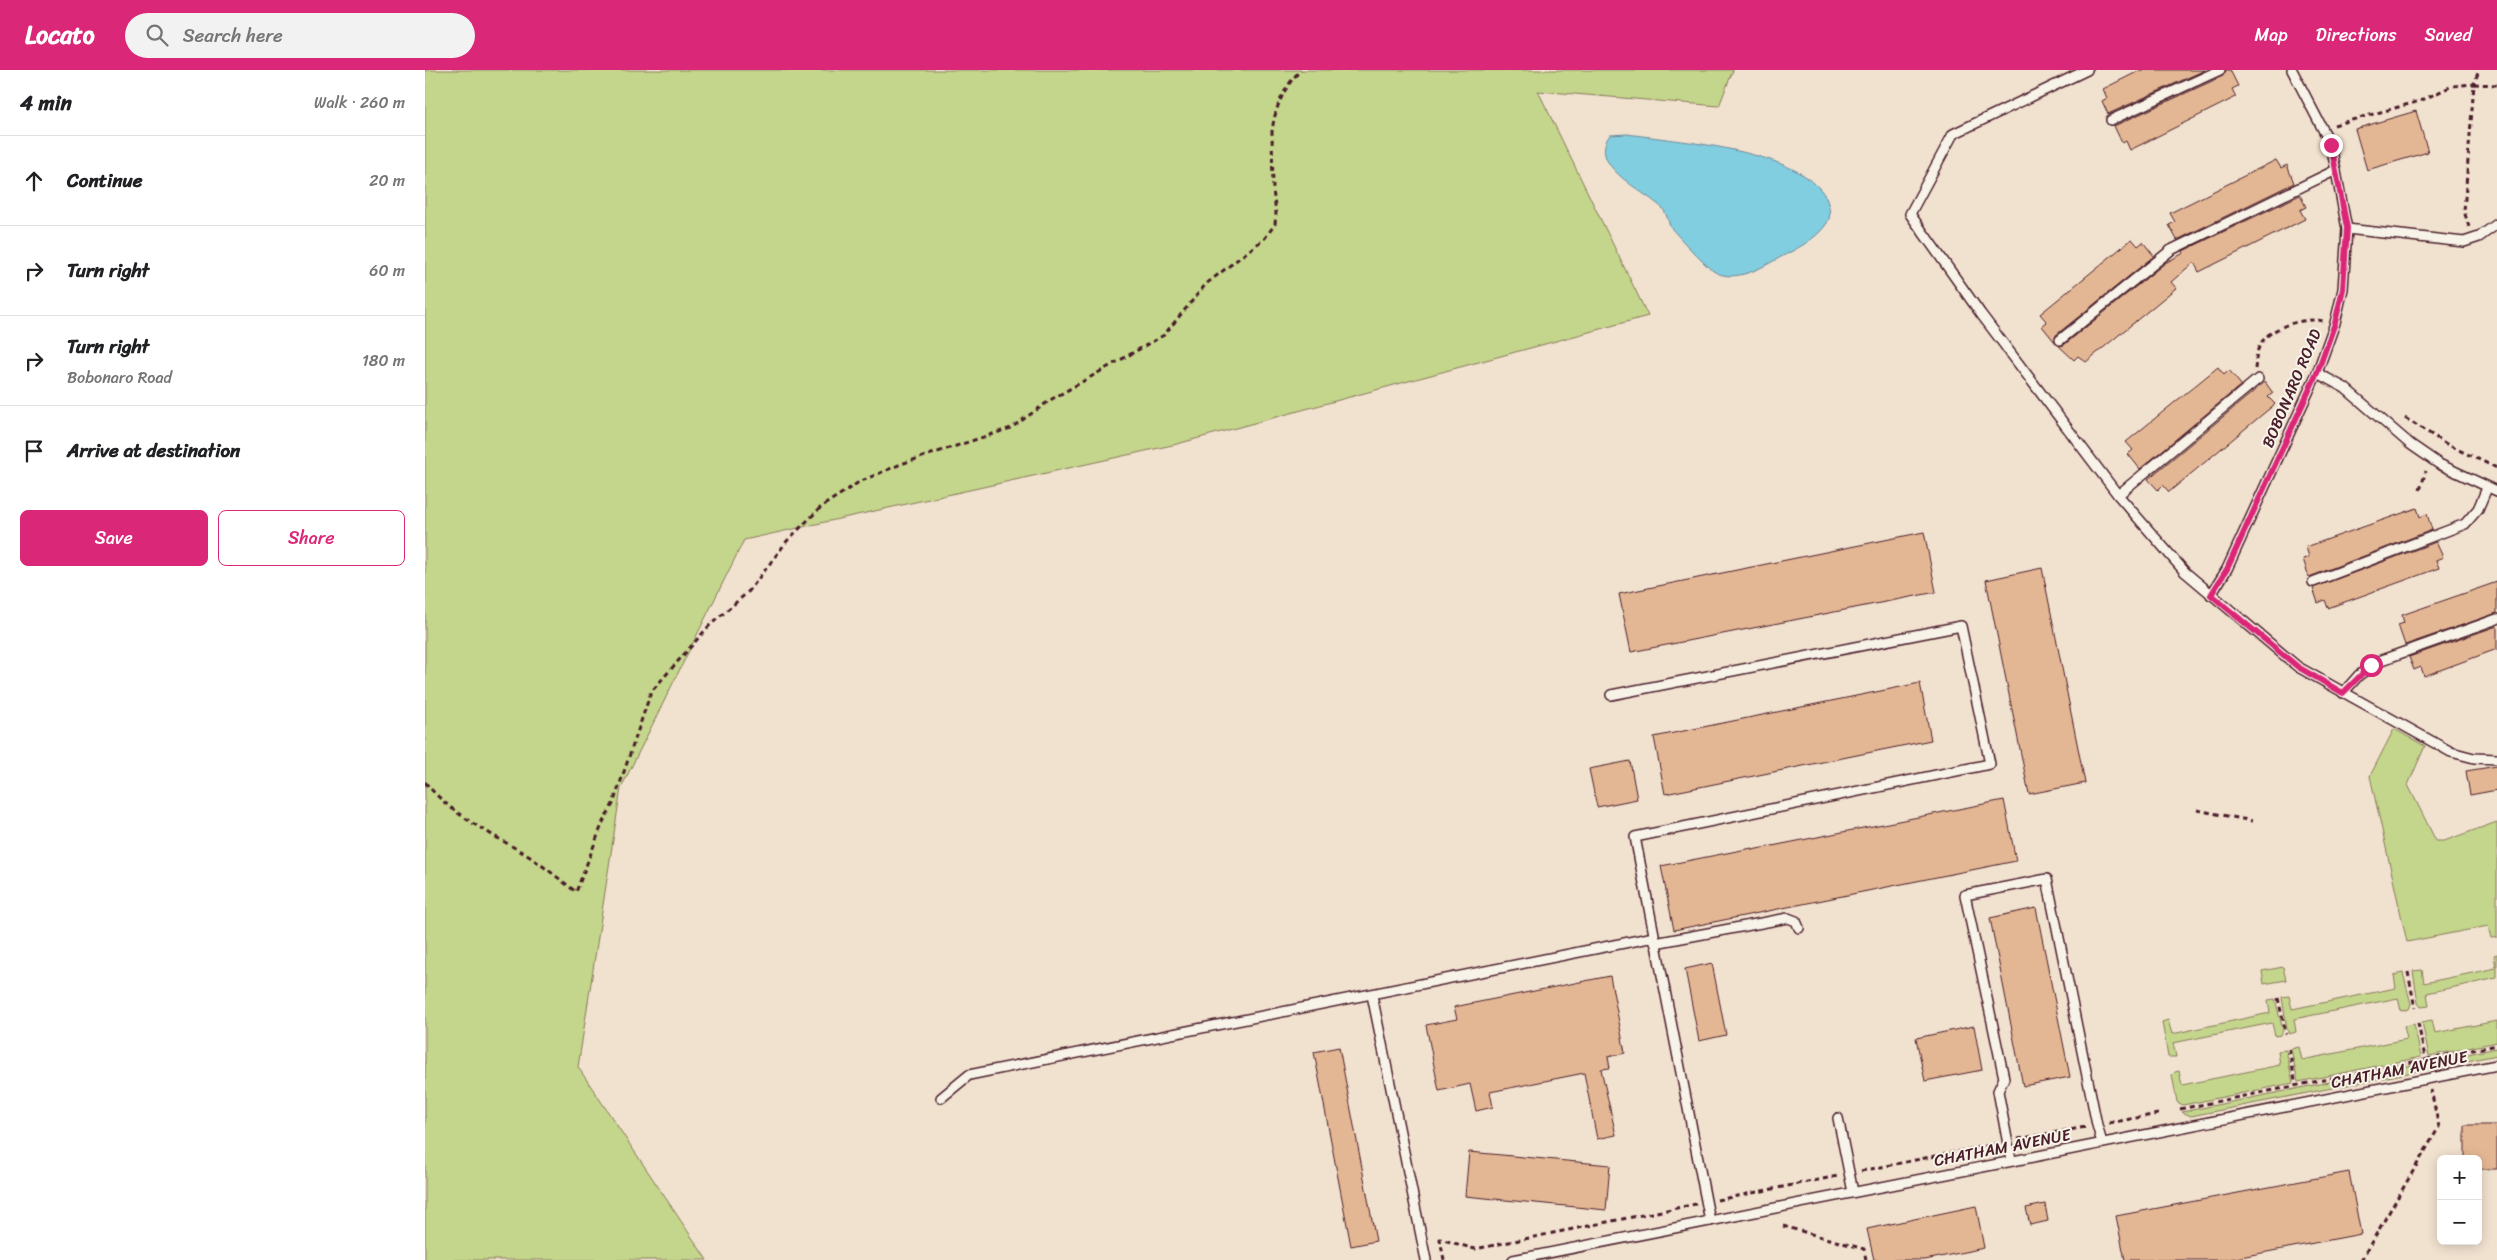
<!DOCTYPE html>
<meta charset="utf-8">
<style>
body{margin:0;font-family:Sriracha,sans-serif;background:#f2f2f2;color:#202124}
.controls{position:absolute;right:15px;bottom:15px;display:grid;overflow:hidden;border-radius:8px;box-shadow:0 2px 12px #0003}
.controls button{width:45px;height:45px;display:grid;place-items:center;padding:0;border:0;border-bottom:1px solid #e0e0e0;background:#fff;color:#202124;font:25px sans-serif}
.stop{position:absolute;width:15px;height:15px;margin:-11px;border:4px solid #db2777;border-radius:50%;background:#fff}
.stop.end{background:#db2777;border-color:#fff;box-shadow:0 1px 5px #0008}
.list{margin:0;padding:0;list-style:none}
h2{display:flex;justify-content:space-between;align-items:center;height:65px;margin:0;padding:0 20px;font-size:21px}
h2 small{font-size:16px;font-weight:400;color:#757577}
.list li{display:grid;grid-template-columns:32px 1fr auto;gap:15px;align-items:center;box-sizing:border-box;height:90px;padding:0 20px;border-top:1px solid #e0e0e0}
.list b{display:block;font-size:19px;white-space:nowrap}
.list p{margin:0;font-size:16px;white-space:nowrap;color:#757577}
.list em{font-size:16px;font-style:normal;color:#757577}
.actions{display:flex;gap:10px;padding:15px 20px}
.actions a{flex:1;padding:11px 0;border:1px solid #db2777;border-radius:8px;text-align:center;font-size:18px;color:#db2777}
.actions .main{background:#db2777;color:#fff}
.icon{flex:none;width:28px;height:28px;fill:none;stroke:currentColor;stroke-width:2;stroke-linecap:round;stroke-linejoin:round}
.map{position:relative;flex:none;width:2072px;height:1190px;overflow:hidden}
header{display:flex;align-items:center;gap:30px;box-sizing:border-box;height:70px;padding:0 25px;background:#db2777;color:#fff}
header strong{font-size:24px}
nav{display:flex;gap:28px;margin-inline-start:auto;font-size:18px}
.search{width:350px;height:45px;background:#f2f2f2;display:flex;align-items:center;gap:12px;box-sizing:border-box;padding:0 18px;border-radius:28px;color:#757577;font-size:19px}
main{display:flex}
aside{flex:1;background:#fff}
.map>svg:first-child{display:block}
.green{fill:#c4d68b;stroke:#877a5b}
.water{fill:#81cee0;stroke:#6b8898}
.building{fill:#e4b794;stroke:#4a1f2b}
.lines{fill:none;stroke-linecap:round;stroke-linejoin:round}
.service-casing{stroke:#4a1f2b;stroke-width:12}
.path{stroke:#4a1f2b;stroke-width:3;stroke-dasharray:5 4;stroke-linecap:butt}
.service{stroke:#f7f3e8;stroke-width:9}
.route{stroke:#db2777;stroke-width:6}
.labels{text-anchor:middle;stroke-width:4;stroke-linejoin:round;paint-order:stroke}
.street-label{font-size:16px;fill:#4a1f2b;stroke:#f7f3e8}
</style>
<header>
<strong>Locato</strong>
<div class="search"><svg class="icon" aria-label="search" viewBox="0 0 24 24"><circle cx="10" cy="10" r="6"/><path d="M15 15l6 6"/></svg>Search here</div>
<nav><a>Map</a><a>Directions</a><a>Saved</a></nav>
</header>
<main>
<aside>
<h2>4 min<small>Walk · 260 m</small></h2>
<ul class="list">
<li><svg class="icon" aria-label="ahead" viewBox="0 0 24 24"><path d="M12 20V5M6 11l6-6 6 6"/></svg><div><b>Continue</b></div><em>20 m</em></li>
<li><svg class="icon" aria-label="right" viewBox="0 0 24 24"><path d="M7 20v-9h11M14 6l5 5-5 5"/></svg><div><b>Turn right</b></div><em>60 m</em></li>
<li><svg class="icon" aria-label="right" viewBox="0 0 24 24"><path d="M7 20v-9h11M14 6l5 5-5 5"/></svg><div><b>Turn right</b><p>Bobonaro Road</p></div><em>180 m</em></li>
<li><svg class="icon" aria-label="arrive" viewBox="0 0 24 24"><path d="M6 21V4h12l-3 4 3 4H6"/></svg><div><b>Arrive at destination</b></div></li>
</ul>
<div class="actions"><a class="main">Save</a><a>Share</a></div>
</aside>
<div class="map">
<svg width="2072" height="1190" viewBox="0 0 2072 1190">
<rect width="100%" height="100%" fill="#f1e1cf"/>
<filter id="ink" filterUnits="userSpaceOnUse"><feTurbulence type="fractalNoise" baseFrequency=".02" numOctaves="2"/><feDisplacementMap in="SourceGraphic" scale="10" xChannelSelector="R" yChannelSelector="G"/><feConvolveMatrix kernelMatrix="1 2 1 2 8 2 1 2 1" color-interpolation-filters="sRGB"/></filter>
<g filter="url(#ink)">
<g class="green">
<polygon points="0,0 1308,0 1294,36 1113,21 1223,246 752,374 319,470 196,718 153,997 282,1190 0,1190"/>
<polygon points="1969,659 2000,676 1983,715 2011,771 2019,771 2072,752 2072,867 2066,868 2063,856 1982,872 1945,706"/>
<polygon points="2072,884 2072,908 2002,923 2004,936 1996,937 1993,933 1988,901 1997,900 1999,913 2071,898 2069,885"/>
<polygon points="1858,897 1861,910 1839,914 1837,901"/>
<polygon points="1978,903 1986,934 1984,939 1976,941 1973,928 1869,949 1871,962 1864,964 1862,959 1857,927 1864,926 1867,939 1971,918 1969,905"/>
<polygon points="1850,929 1858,960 1856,965 1850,966 1847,953 1748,973 1751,987 1743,987 1737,952 1743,950 1747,964 1845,943 1843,930"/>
<polygon points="2007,950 2010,963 2072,951 2072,972 2004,986 1997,952"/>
<polygon points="1989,954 1996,987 1873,1012 1866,979 1874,977 1877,990 1982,969 1979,956"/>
<polygon points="2072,978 2072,985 2007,998 2004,992"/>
<polygon points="1861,980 1868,1013 1758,1035 1752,1032 1747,1005 1750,1002 1754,1001 1757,1015 1855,995 1853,981"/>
<polygon points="1998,993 1998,1000 1766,1046 1757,1042"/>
</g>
<path class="water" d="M1202,64C1252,71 1377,80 1401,128C1404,135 1407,146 1402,153C1391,170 1371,179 1354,188C1336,198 1310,213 1290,202C1282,198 1254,167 1247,159C1243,153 1242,144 1238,139C1221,121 1161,96 1185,65Z"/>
<g class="building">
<polygon points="1716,0 1780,0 1683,44 1677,31 1682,28 1678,19"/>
<polygon points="1801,0 1805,0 1813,16 1807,19 1811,27 1705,80 1701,71 1697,73 1689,56 1798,6"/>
<polygon points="1991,41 2003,82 1942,100 1930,59"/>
<polygon points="1851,90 1856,98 1862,95 1869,113 1752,170 1744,155 1750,152 1745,143"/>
<polygon points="1875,125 1881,137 1875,140 1880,149 1774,202 1769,192 1746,212 1751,218 1661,292 1653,286 1649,290 1634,276 1639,275 1740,193 1759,183 1758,181"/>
<polygon points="1707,169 1713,176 1718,172 1729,186 1631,265 1629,271 1617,256 1622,252 1615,244"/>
<polygon points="1793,297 1799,305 1804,300 1816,315 1715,399 1703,384 1708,380 1701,372"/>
<polygon points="1840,312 1848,323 1843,327 1850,334 1744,422 1738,415 1733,420 1723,409"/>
<polygon points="1992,438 1995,447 2002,444 2007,460 1884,507 1878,489 1884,487 1881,477"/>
<polygon points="1499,462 1511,522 1206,582 1194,524"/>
<polygon points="2011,472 2018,487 2011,490 2014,498 1903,538 1900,530 1893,533 1888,518"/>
<polygon points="1617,498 1660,713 1604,724 1561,510"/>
<polygon points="2072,512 2072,543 1980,575 1973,555 1979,553 1977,545"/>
<polygon points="2072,556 2072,579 1999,606 1996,597 1989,600 1984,587"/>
<polygon points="1495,613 1506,670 1240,724 1229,667"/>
<polygon points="1205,691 1212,729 1172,737 1164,699"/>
<polygon points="2072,696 2072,720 2045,725 2041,701"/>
<polygon points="1579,730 1591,791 1249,860 1236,796 1327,778 1327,780"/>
<polygon points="1611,838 1645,1007 1598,1016 1565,848"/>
<polygon points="1287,893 1301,965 1274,971 1260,899"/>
<polygon points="1185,906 1200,983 1183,987 1185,998 1176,999 1191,1065 1172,1069 1159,1003 1065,1022 1068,1037 1051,1041 1045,1014 1014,1021 1001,955 1032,949 1029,937"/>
<polygon points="1549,956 1557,1000 1500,1011 1491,968"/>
<polygon points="914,977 951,1171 926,1176 889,982"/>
<polygon points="2040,1055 2072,1055 2072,1099 2053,1099 2053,1089 2040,1089"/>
<polygon points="1044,1082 1185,1095 1181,1140 1040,1126"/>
<polygon points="1924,1102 1936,1164 1800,1190 1700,1190 1691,1146"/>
<polygon points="1620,1134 1623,1151 1605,1155 1601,1138"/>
<polygon points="1551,1136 1559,1178 1500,1190 1449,1190 1442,1159"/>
</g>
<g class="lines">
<g class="service-casing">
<g id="service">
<polyline points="1662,0 1528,64 1485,144 1556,244 1693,425 1760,502 1873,597 2026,682 2049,688 2072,689"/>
<polyline points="1686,50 1795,0"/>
<polyline points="1922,159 2039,172 2054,167 2072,154"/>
<polyline points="1635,270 1746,180 1911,100"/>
<polyline points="1892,303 1920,318 1985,374 2014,394 2072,421"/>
<polyline points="1693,425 1833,309"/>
<polyline points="1888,512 2040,454 2053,439 2062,418"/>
<polyline points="1786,525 1802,499 1892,303 1910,253 1918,219 1922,159 1906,75 1867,0"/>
<polyline points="1918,623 1934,605 1954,591 2072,549"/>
<polyline points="1186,625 1536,556 1565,694 1210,767 1285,1151"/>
<polyline points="1230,873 1363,848 1371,851 1374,858"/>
<polyline points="947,925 1001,1190"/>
<polyline points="516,1028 544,1005 1229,867"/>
<polyline points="1413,1048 1428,1122"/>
<polyline points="1586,1090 1573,1021 1579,1008 1540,825 1622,809 1672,1055 1677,1073"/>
<polyline points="1088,1190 2072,995"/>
</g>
</g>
<g class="path">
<polyline points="1909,55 1995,31 2027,16 2049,14 2054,0"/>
<polyline points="2044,157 2039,141 2049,14 2072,15"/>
<path d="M1830,299C1831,291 1831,282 1835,275C1845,256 1880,247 1899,251"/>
<polyline points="1980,348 2023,375 2072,398"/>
<polyline points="1995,420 2001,401"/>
<path d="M0,712C28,747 68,764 105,787C121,798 136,810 151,822L178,752L188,734L226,622L284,556L324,521L362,471L396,437L434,412L476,394L586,358L627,329L739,265L781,214L840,168L850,154L851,143L848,120L847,61C850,38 859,16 876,0"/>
<polyline points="1772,740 1827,751"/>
<polyline points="1983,902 1990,938"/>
<polyline points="1853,928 1861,964"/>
<polyline points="1993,953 2002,997"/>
<polyline points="1864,979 1871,1016"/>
<polyline points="1755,1039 2072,975"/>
<polyline points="1684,1053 1733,1044"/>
<polyline points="1593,1069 1661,1057"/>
<polyline points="1436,1101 1570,1074"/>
<polyline points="1292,1130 1413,1106"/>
<polyline points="1358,1156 1439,1179 1441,1190"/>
<polyline points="1019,1190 1015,1169 1050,1179 1271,1134"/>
<polyline points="1936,1190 2014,1057 2006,1020"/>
</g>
<use href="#service" class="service"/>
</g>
</g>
<g class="lines" filter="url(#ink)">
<polyline class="route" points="1906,75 1922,158 1918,219 1910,253 1892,303 1802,499 1786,525 1873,597 1918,623 1946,595"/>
</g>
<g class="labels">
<g class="street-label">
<text transform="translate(1866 318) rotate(-67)" y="6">BOBONARO ROAD</text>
<text transform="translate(1974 999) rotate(-11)" y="6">CHATHAM AVENUE</text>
<text transform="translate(1577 1077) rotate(-11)" y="6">CHATHAM AVENUE</text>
</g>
</g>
</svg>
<div class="controls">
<button>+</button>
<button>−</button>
</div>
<div class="stop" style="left:1946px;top:595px"></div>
<div class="stop end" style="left:1906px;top:75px"></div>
</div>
</main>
